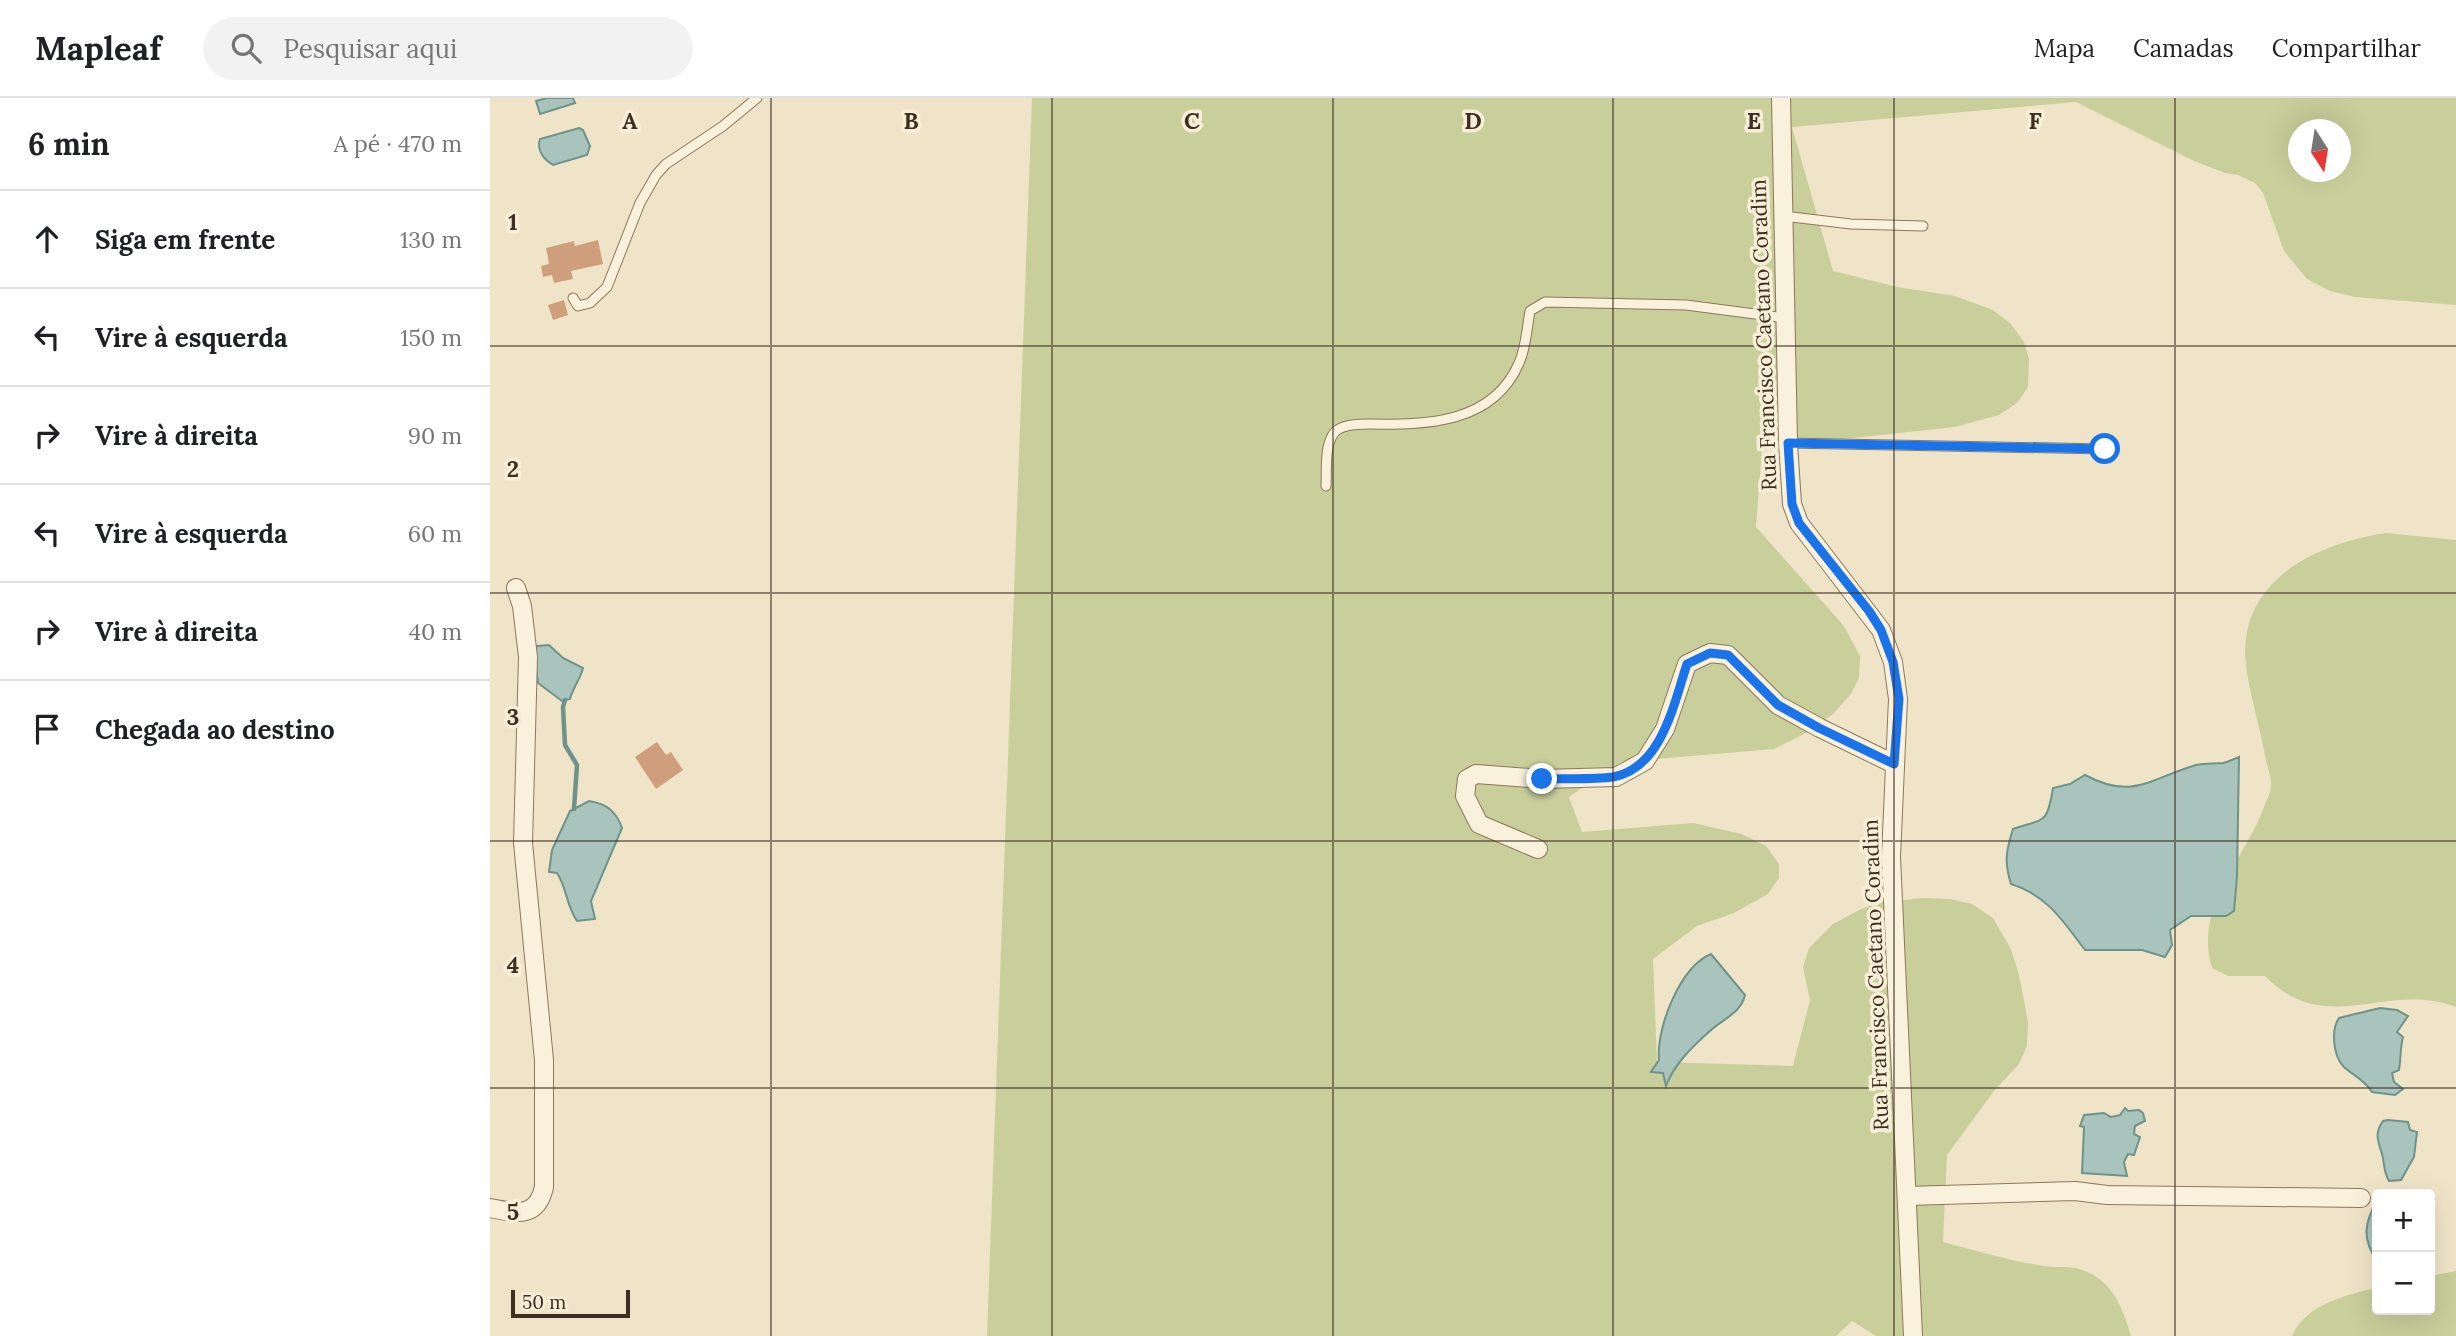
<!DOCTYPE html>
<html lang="pt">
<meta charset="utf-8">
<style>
body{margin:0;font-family:Lora,serif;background:#f2f2f2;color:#202124}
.controls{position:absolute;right:21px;bottom:21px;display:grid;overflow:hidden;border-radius:7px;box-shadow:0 7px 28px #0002}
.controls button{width:63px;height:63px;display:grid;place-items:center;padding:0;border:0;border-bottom:2px solid #e0e0e0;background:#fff;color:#202124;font:35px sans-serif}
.compass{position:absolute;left:1798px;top:21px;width:63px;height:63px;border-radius:50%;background:#fff;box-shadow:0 7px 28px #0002;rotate:168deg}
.scale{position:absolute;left:21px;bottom:18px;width:119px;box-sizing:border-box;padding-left:7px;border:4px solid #3d2e20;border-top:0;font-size:19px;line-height:24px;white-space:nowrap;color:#3d2e20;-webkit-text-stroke:5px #f7eed8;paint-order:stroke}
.stop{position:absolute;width:21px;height:21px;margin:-16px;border:5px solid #1a73e8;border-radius:50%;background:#fff}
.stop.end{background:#1a73e8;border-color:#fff;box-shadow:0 2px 7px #0008}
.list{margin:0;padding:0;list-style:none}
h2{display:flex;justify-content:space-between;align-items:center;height:91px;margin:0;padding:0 28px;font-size:30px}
h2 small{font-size:23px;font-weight:400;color:#757577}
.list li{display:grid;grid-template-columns:46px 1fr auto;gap:21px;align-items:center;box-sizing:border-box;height:98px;padding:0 28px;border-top:2px solid #e0e0e0}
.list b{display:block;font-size:26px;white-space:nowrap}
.list em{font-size:23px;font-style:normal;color:#757577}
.icon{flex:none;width:38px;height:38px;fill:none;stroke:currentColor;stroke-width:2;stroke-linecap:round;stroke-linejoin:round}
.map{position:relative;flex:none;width:1966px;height:1238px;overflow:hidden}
header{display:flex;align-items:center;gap:42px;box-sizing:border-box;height:98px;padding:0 35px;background:#fff;border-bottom:2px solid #e0e0e0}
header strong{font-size:33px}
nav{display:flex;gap:38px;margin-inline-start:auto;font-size:24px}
.search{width:490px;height:63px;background:#f2f2f2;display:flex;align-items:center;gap:18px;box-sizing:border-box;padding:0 24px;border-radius:38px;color:#757577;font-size:26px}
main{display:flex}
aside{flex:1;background:#fff}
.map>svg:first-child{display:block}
.green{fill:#c9cf9b;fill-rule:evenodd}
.water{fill:#a9c4bc;stroke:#6f938a;stroke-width:2}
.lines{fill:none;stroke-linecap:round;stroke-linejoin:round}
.stream{stroke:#6f938a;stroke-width:4.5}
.building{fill:#cf9f7d}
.lane-casing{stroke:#8d765c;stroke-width:11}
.street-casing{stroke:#8d765c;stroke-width:20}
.lane{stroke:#faf1dc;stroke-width:9}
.street{stroke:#faf1dc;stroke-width:18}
.route{stroke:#1a73e8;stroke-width:9}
.grid{fill:none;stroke:#3d2e20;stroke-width:2;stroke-opacity:0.55}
.labels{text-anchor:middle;stroke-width:7;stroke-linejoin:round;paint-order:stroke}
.street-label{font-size:21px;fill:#3d2e20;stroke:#f7eed8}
.grid-label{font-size:23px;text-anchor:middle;font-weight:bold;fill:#3d2e20;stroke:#f7eed8;stroke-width:7;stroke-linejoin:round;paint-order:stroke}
</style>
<header>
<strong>Mapleaf</strong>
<div class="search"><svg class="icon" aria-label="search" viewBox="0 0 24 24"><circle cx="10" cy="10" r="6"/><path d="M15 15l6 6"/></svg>Pesquisar aqui</div>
<nav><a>Mapa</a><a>Camadas</a><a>Compartilhar</a></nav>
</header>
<main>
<aside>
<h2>6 min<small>A pé · 470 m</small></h2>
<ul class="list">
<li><svg class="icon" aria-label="ahead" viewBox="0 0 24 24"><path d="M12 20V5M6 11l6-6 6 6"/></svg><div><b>Siga em frente</b></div><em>130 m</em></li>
<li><svg class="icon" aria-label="left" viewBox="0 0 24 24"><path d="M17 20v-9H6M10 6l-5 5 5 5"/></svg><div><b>Vire à esquerda</b></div><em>150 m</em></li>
<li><svg class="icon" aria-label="right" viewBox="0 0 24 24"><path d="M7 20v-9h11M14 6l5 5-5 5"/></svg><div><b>Vire à direita</b></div><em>90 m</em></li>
<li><svg class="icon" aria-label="left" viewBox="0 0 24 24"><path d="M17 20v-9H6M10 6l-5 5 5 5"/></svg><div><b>Vire à esquerda</b></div><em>60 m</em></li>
<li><svg class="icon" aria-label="right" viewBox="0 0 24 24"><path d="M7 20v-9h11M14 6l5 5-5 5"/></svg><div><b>Vire à direita</b></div><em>40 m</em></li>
<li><svg class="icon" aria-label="arrive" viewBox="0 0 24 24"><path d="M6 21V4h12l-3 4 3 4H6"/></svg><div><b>Chegada ao destino</b></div></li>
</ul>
</aside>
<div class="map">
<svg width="1966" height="1238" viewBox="0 0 1966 1238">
<rect width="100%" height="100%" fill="#f0e4c8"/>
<g class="green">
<path d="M542,0H1966V207L1865,199L1840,193L1817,181L1794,153L1773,95L1765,85L1748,77L1735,75L1704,63L1586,4L1302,29L1343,173L1407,189L1465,198L1503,212L1521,226L1534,244L1539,261L1538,289L1527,305L1509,317L1465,329L1272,350L1266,429L1354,528L1370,558L1369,580L1361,596L1343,616L1320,633L1284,651L1131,664L1079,699L1092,734L1203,725L1252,736L1276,748L1289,766V780L1278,796L1244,815L1207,828L1163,861L1167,964L1303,968L1320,902L1313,869L1319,850L1343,826L1371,811L1393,804L1433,800L1460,801L1482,806L1503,820L1521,851L1529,877L1538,924L1537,948L1529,966L1504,993L1457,1057L1453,1144C1484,1152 1516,1162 1548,1167C1561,1170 1574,1168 1586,1170C1621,1179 1632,1207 1641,1238H1386L1362,1223L1346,1238H497ZM1808,32H1850V74H1808Z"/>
<path d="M1896,435L1966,442V909C1898,882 1836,941 1775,878H1738L1722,870C1703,810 1755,761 1774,709C1776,703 1781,695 1781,689C1782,681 1778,671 1776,663C1771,634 1762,604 1757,575C1742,486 1822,446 1896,435Z"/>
<path d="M1966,1173V1238H1802C1815,1207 1857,1196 1887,1190V1212H1940V1178Z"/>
</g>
<g class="water">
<polygon points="57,0 83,0 85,5 50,16 46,3"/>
<path d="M89,30L93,32L100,48L97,57L63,67C55,62 46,53 50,41Z"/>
<path d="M59,547L73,560L93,570C90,582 83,589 80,601L72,603L48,585L43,552L47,548Z"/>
<path d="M1749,659L1747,778L1744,813L1736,818H1701L1680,832L1682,847L1675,859L1652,852H1595C1573,823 1557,797 1521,786C1514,764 1516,753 1523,731C1555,720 1557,727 1563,690L1580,686L1595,677C1643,703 1661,680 1706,667C1716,665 1724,666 1733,665C1738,664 1744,661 1749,659Z"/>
<path d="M99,703C117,706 126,713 132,730L101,803L105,821L87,823C76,807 77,790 67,775L59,774L62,752L80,713Z"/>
<path d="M1221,856L1255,897C1251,915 1233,921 1221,932C1203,948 1184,966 1176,988L1173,975L1161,974L1169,962C1166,930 1190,869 1221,856Z"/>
<path d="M1890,910L1907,912L1918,918L1907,934L1913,939C1910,950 1911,960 1909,972L1902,975L1904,984L1913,991L1905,997L1882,994C1873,980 1863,978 1853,968C1843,957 1841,931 1849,920Z"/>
<polygon points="1635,1010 1638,1013 1649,1012 1653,1015 1655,1023 1645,1028 1644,1036 1650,1039 1644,1057 1638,1056 1634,1064 1637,1078 1592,1075 1594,1029 1590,1028 1594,1017 1614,1015 1621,1019 1630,1017"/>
<path d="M1898,1022L1918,1024L1920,1032L1927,1034L1924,1059L1911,1082L1899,1083C1893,1073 1895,1066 1892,1056C1888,1043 1884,1035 1893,1023Z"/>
<path d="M1887,1103V1163C1872,1141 1874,1125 1887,1103Z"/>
</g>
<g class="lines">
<polyline class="stream" points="75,602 73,609 75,647 87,667 84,711"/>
</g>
<g class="building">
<polygon points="108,142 113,166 81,173 83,181 64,185 62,177 53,179 51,168 59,166 56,150 84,143 85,148"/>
<polygon points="74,202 78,217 63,222 58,207"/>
<polygon points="167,644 176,657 181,654 193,672 166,691 145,659"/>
</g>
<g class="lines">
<g class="lane-casing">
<g id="lane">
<polyline points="1293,118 1361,126 1433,128"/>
<polyline points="83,200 88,208 100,205 117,189 150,105 166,77 176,66 233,28 267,0"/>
<polyline points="1298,345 1615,351"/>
<path d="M836,388C837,373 834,348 844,335C851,326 869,326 879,326C936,327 1003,326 1029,265C1036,250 1037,229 1040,213L1055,204L1196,207L1296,220"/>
</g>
</g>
<g class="street-casing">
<g id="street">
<polyline points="1291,0 1298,345 1302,406 1309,425 1391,532 1403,564 1408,601 1401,759 1423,1238"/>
<polyline points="1048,751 989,726 975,698 977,681 986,676 1052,681 1126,679 1155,663 1175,631 1197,566 1220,555 1238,557 1288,607 1330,630 1404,666"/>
<polyline points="1417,1098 1585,1093 1617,1097 1871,1100"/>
<path d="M0,1110C26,1115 47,1121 54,1089V962L33,745L38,559L32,508L26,490"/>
</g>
</g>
<use href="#lane" class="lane"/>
<use href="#street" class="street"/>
</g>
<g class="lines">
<path class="route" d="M1052,681C1075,680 1101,682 1123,679C1172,670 1184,605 1197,566L1220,555L1238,557L1288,607L1329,630L1404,666L1409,601L1403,564L1391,532L1379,513L1309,425L1302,406L1298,345L1615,351"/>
</g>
<path class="grid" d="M281,0V1238M562,0V1238M843,0V1238M1123,0V1238M1404,0V1238M1685,0V1238M0,248H1966M0,495H1966M0,743H1966M0,990H1966"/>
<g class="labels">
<g class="street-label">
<text transform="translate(1274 237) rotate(-92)" y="7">Rua Francisco Caetano Coradim</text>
<text transform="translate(1386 877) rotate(-92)" y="7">Rua Francisco Caetano Coradim</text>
</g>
</g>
<g class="grid-label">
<text x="140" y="31">A</text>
<text x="421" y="31">B</text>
<text x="702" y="31">C</text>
<text x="983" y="31">D</text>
<text x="1264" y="31">E</text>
<text x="1545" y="31">F</text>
<text x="23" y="132">1</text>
<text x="23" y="379">2</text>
<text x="23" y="627">3</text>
<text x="23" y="875">4</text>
<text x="23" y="1122">5</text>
</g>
</svg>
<div class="controls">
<button>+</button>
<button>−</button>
</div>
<svg class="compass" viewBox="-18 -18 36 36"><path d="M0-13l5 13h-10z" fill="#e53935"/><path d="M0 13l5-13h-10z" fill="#757577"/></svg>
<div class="scale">50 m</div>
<div class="stop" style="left:1615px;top:351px"></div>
<div class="stop end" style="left:1052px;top:681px"></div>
</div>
</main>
